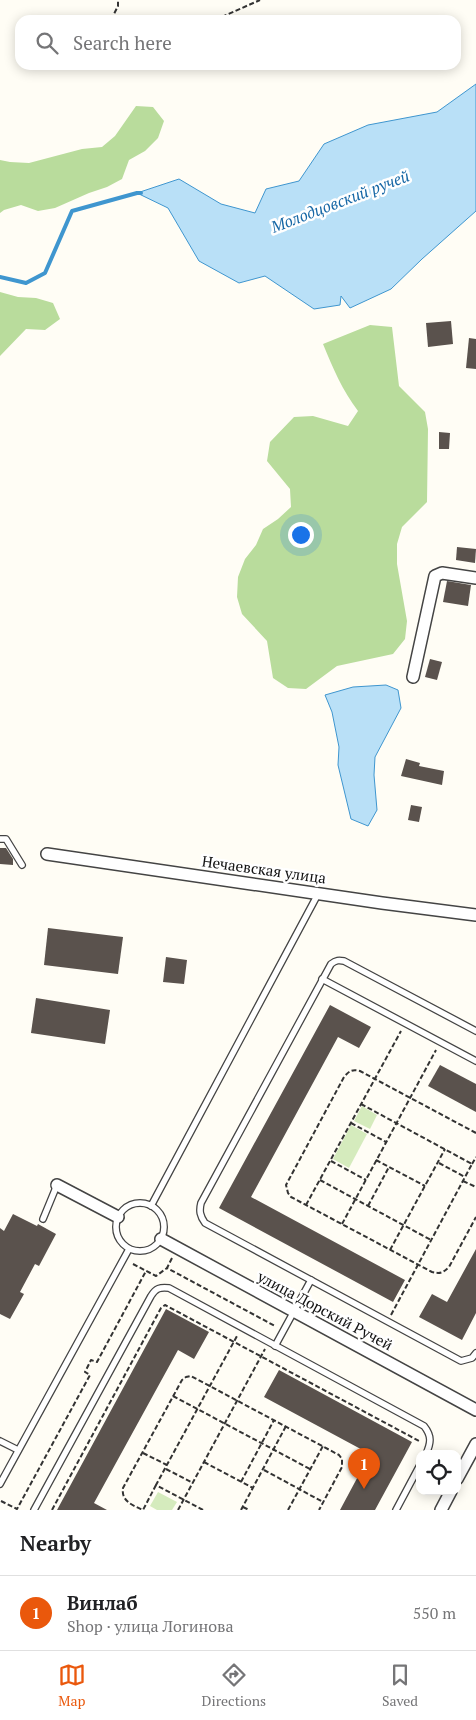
<!DOCTYPE html>
<meta charset="utf-8">
<style>
body{margin:0;font-family:"PT Serif",serif;background:#f2f2f2;color:#202124}
.controls{position:absolute;right:15px;bottom:15px;display:grid;overflow:hidden;border-radius:10px;box-shadow:0 2px 12px #0003}
.controls button{width:45px;height:45px;display:grid;place-items:center;padding:0;border:0;border-bottom:1px solid #e0e0e0;background:#fff;color:#202124;font:25px sans-serif}
.you{position:absolute;left:300px;top:534px;width:18px;height:18px;margin:-12px;border:4px solid #fff;border-radius:50%;background:#1a73e8;box-shadow:0 0 0 8px #1a73e833}
.badge{display:grid;place-items:center;width:32px;height:32px;border-radius:50%;background:#ea580c;color:#fff;font-size:16px;font-weight:700}
.pin{position:absolute;translate:-50% -41px;filter:drop-shadow(0 1px 2px #0008)}
.pin::after{content:'';position:absolute;top:26px;width:18px;height:15px;background:inherit;clip-path:polygon(0 0,100% 0,50% 100%)}
.list{margin:0;padding:0;list-style:none}
h2{display:flex;justify-content:space-between;align-items:center;height:65px;margin:0;padding:0 20px;font-size:21px}
h2 small{font-size:16px;font-weight:400;color:#757577}
.list li{display:grid;grid-template-columns:32px 1fr auto;gap:15px;align-items:center;box-sizing:border-box;height:75px;padding:0 20px;border-top:1px solid #e0e0e0}
.list b{display:block;font-size:19px;white-space:nowrap}
.list p{margin:0;font-size:16px;white-space:nowrap;color:#757577}
.list em{font-size:16px;font-style:normal;color:#757577}
.icon{flex:none;width:28px;height:28px;fill:none;stroke:currentColor;stroke-width:2;stroke-linecap:round;stroke-linejoin:round}
.map{position:relative;flex:none;width:476px;height:1510px;overflow:hidden}
.search{position:absolute;background:#fff;box-shadow:0 2px 12px #0003;left:15px;right:15px;top:15px;height:55px;display:flex;align-items:center;gap:12px;box-sizing:border-box;padding:0 18px;border-radius:15px;color:#757577;font-size:19px}
.sheet{height:140px;background:#fff}
nav{display:flex;justify-content:space-around;align-items:center;box-sizing:border-box;height:70px;border-top:1px solid #e0e0e0;background:#fff;font-size:14px;color:#757577}
nav a{display:grid;justify-items:center;gap:2px}
nav .on{color:#ea580c}
.map>svg:first-child{display:block}
.green{fill:#d5ebbd}
.forest{fill:#b9dc9c}
.water{fill:#b9e0f7;stroke:#3f96cf}
.lines{fill:none;stroke-linecap:round;stroke-linejoin:round}
.stream{stroke:#3f96cf;stroke-width:4}
.building{fill:#5a524d}
.lane-casing{stroke:#444;stroke-width:8}
.street-casing{stroke:#444;stroke-width:14}
.path{stroke:#333;stroke-width:2;stroke-dasharray:5 2.5;stroke-linecap:butt}
.lane{stroke:#fff;stroke-width:5.5}
.street{stroke:#fff;stroke-width:11}
.labels{text-anchor:middle;stroke-width:5;stroke-linejoin:round;paint-order:stroke}
.street-label{font-size:15px;fill:#111;stroke:#fff}
.water-label{font-size:16px;font-style:italic;fill:#1768a6;stroke:#fff}
</style>
<div class="map">
<svg width="476" height="1510" viewBox="0 0 476 1510">
<rect width="100%" height="100%" fill="#fffdf5"/>
<g class="green">
<polygon points="362,1106 377,1115 370,1129 354,1121"/>
<polygon points="351,1125 367,1134 349,1168 333,1159"/>
<polygon points="158,1492 177,1502 172,1510 157,1510 150,1506"/>
</g>
<g class="forest">
<polygon points="136,106 153,107 164,121 158,138 145,151 129,160 122,179 107,187 89,193 55,208 38,211 21,205 4,210 0,213 0,160 10,162 29,163 82,149 102,147 115,136"/>
<polygon points="0,292 18,297 36,298 53,303 60,319 45,330 26,329 0,356"/>
<path d="M370,325L392,327L399,386L425,412L428,429L427,502L402,527L397,544V564L407,621L405,639L393,654L337,666L306,689L288,688L273,678L267,641L242,614L237,597L238,577L245,559L256,545L263,529L278,519L291,507L290,489L267,461L270,442L294,417L313,416L348,426L358,411C342,390 333,368 323,344Z"/>
</g>
<g class="water">
<polygon points="476,84 476,211 422,259 391,289 350,308 341,296 340,305 314,309 265,276 239,283 199,261 168,208 137,193 179,179 221,204 255,213 266,189 299,181 324,144 368,125 437,112"/>
<polygon points="386,685 398,690 401,708 375,757 374,775 377,810 368,826 351,819 338,765 339,747 332,712 325,695 353,687"/>
</g>
<g class="lines">
<polyline class="stream" points="0,277 26,283 45,273 72,211 137,193 141,193"/>
</g>
<g class="building">
<polygon points="451,321 453,344 428,347 426,323"/>
<polygon points="469,338 476,339 476,369 466,368"/>
<polygon points="439,432 450,433 449,449 439,449"/>
<polygon points="457,547 476,549 475,563 456,560"/>
<polygon points="447,581 471,585 468,606 443,602"/>
<polygon points="430,659 442,662 437,680 425,677"/>
<polygon points="406,759 420,763 419,766 444,771 442,785 401,776"/>
<polygon points="411,805 422,807 419,822 408,820"/>
<polygon points="0,848 6,848 13,859 13,865 0,864"/>
<polygon points="48,928 123,937 118,974 44,965"/>
<polygon points="166,957 187,960 184,984 163,982"/>
<polygon points="36,998 110,1010 105,1044 31,1033"/>
<polygon points="330,1005 371,1027 359,1048 338,1037 251,1197 405,1280 393,1302 219,1208"/>
<polygon points="440,1065 476,1084 476,1112 428,1086"/>
<polygon points="13,1214 37,1226 38,1224 56,1234 39,1266 35,1264 20,1292 24,1294 10,1319 0,1314 0,1228 4,1231"/>
<polygon points="476,1249 476,1313 462,1340 419,1317 432,1294 447,1302"/>
<polygon points="166,1309 209,1332 194,1359 178,1350 94,1503 107,1510 57,1510"/>
<polygon points="279,1370 412,1442 375,1510 340,1510 370,1454 264,1397"/>
</g>
<g class="lines">
<g class="lane-casing">
<g id="lane">
<polyline points="0,839 6,839 22,865"/>
<polyline points="322,979 476,1061"/>
<path d="M476,1031L344,961C339,960 336,960 331,964L201,1203C199,1211 200,1216 205,1223L461,1361L472,1358L476,1353"/>
<circle cx="140" cy="1227" r="24"/>
<polyline points="151,1206 318,894"/>
<polyline points="43,1219 57,1185"/>
<polyline points="275,1346 311,1280"/>
<polyline points="0,1441 18,1450"/>
<polyline points="0,1484 129,1249"/>
<path d="M34,1510L151,1296C156,1288 160,1287 169,1288L424,1426C432,1436 431,1443 426,1454"/>
<polyline points="396,1510 420,1465"/>
</g>
</g>
<g class="street-casing">
<g id="street">
<polyline points="413,677 435,576 442,573 476,578"/>
<polyline points="47,854 382,903 476,915"/>
<polyline points="57,1185 118,1217"/>
<polyline points="161,1239 476,1410"/>
<polyline points="457,1479 476,1444"/>
<polyline points="441,1510 451,1491"/>
</g>
</g>
<g class="path">
<polyline points="111,20 118,6 118,0"/>
<polyline points="215,20 260,0"/>
<polyline points="361,1104 472,1164 391,1315"/>
<polyline points="351,1123 386,1142"/>
<path d="M476,1133L360,1071C352,1069 349,1071 344,1077L286,1185L288,1193L291,1197L432,1272C440,1274 443,1273 449,1267L476,1217"/>
<polyline points="376,1160 425,1186"/>
<polyline points="331,1161 366,1180"/>
<polyline points="439,1163 465,1177"/>
<polyline points="472,1164 476,1157"/>
<polyline points="320,1180 431,1240"/>
<polyline points="463,1181 476,1187"/>
<polyline points="306,1205 401,1031"/>
<polyline points="368,1206 389,1167"/>
<polyline points="342,1224 436,1050"/>
<polyline points="390,1250 445,1149"/>
<polyline points="172,1258 167,1268 275,1326"/>
<polyline points="133,1264 156,1276 167,1268"/>
<polyline points="173,1396 310,1469"/>
<polyline points="143,1453 167,1465"/>
<polyline points="204,1462 253,1488"/>
<polyline points="166,1469 193,1483"/>
<polyline points="264,1470 323,1502"/>
<polyline points="241,1482 274,1420"/>
<path d="M156,1485L143,1510C132,1505 121,1501 123,1488L182,1380L186,1377L191,1376L339,1455L342,1459V1467L319,1510"/>
<polyline points="1,1501 17,1509 90,1375 85,1372 91,1360 97,1362 146,1271"/>
<polyline points="243,1507 249,1510"/>
<polyline points="52,1510 161,1308 165,1305 421,1442"/>
<polyline points="178,1510 265,1349"/>
<polyline points="203,1510 156,1485 237,1336"/>
<polyline points="241,1510 286,1426"/>
<polyline points="288,1510 323,1446"/>
</g>
<use href="#lane" class="lane"/>
<use href="#street" class="street"/>
</g>
<g class="labels">
<g class="street-label">
<text transform="translate(264 870) rotate(8)" y="5">Нечаевская улица</text>
<text transform="translate(325 1311) rotate(28)" y="5">улица Дорский Ручей</text>
</g>
<g class="water-label">
<text transform="translate(340 201) rotate(-21)" y="6">Молодцовский ручей</text>
</g>
</g>
</svg>
<div class="controls">
<button><svg class="icon" aria-label="locate" viewBox="0 0 24 24"><circle cx="12" cy="12" r="6"/><path d="M12 2v4M12 18v4M2 12h4M18 12h4"/></svg></button>
</div>
<div class="you"></div>
<div class="pin badge" style="left:364px;top:1489px">1</div>
<div class="search"><svg class="icon" aria-label="search" viewBox="0 0 24 24"><circle cx="10" cy="10" r="6"/><path d="M15 15l6 6"/></svg>Search here</div>
</div>
<section class="sheet">
<h2>Nearby<small></small></h2>
<ul class="list">
<li><span class="badge">1</span><div><b>Винлаб</b><p>Shop · улица Логинова</p></div><em>550 m</em></li>
</ul>
</section>
<nav>
<a class="on"><svg class="icon" aria-label="map" viewBox="0 0 24 24"><path d="M3 6l6-2 6 2 6-2v14l-6 2-6-2-6 2zM9 4v14M15 6v14"/></svg>Map</a>
<a><svg class="icon" aria-label="directions" viewBox="0 0 24 24"><path d="M12 3l9 9-9 9-9-9zM9 14v-3h6M13 9l2 2-2 2"/></svg>Directions</a>
<a><svg class="icon" aria-label="saved" viewBox="0 0 24 24"><path d="M7 4h10v16l-5-4-5 4z"/></svg>Saved</a>
</nav>
